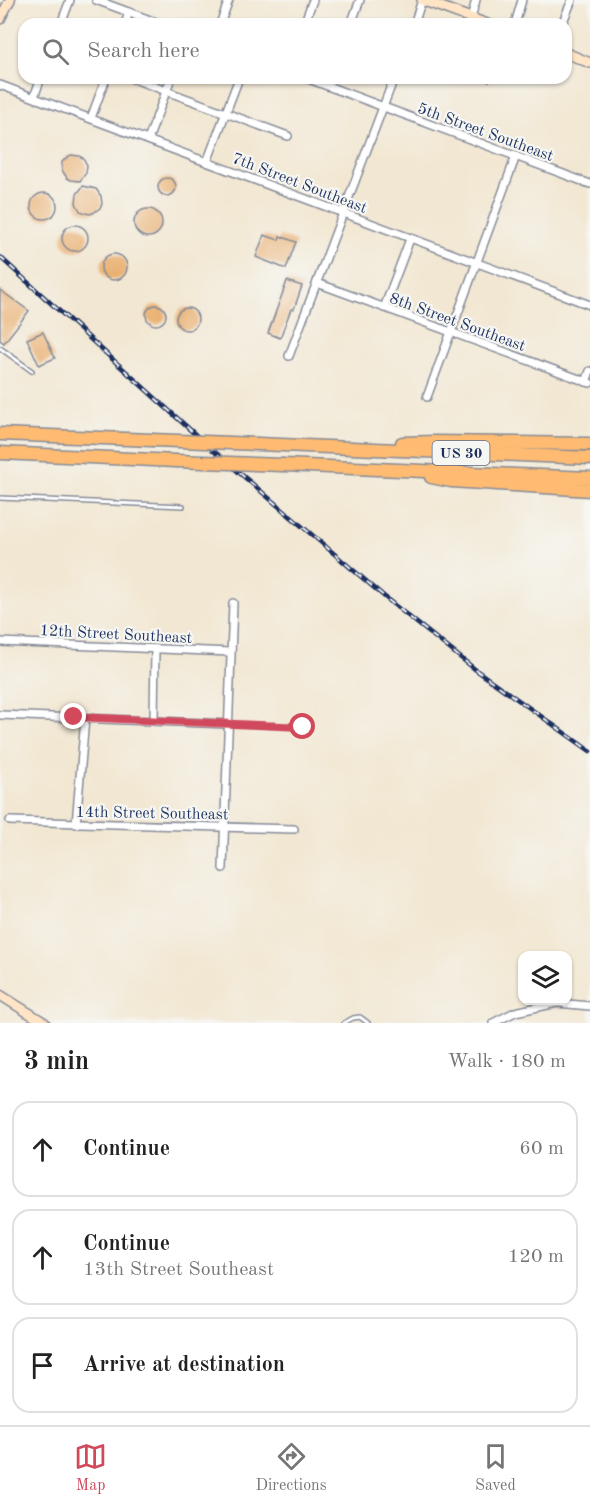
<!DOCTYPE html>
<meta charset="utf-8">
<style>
body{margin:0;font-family:"Old Standard TT",serif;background:#f6f6f6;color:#222}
.controls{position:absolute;right:18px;bottom:18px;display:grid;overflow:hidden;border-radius:12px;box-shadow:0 2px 4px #0004}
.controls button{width:54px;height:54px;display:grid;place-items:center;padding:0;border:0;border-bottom:2px solid #e0e0e0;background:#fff;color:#222;font:30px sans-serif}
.stop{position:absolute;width:18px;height:18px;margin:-14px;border:4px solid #d1495b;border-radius:50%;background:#fff}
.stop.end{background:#d1495b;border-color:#fff;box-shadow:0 2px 6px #0008}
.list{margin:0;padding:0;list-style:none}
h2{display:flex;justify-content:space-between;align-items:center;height:78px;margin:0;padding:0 24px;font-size:26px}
h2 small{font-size:20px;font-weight:400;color:#767676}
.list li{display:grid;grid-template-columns:39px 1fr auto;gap:18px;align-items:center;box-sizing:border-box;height:96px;margin:0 12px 12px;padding:0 12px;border:2px solid #e0e0e0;border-radius:18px}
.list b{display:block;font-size:22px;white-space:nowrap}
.list p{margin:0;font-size:20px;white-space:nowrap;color:#767676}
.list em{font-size:20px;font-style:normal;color:#767676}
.icon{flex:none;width:33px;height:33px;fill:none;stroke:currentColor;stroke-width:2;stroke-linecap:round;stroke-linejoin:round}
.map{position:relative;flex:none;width:590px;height:1023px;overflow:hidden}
.search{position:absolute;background:#fff;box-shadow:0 2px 4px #0004;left:18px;right:18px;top:18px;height:66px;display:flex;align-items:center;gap:15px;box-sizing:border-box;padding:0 21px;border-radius:18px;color:#767676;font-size:22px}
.sheet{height:402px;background:#fff}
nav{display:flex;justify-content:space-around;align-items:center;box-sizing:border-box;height:84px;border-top:2px solid #e0e0e0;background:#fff;font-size:16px;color:#767676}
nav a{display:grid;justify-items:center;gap:3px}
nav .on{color:#d1495b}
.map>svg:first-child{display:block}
.building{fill:#eab071}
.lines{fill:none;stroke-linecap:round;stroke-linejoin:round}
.lane-casing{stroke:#868b98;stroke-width:6}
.street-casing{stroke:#868b98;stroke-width:10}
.secondary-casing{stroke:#868b98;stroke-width:12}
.highway-casing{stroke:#868b98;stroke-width:15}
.lane{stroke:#fff;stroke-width:3}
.street{stroke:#fff;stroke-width:7}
.secondary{stroke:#ffe4c6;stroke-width:9}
.highway{stroke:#febb71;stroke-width:12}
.rail-casing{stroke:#1b2f5e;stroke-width:4.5}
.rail{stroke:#f6f6f2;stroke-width:2;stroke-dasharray:7;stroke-linecap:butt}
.highway-bridge-casing{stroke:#868b98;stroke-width:15;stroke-linecap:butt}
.highway-bridge{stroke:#febb71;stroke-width:12}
.route{stroke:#d1495b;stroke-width:8}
.labels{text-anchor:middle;stroke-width:4.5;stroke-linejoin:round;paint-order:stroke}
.shield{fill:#f6f6f2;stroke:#5d6b8a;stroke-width:1.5}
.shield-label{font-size:15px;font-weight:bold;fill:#1b2f5e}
.street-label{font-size:16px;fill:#1b2f5e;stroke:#f6f6f2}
</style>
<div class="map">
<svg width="590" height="1023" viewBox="0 0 590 1023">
<rect width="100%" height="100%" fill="#f6f6f2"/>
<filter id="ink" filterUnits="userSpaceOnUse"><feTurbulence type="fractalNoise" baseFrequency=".0167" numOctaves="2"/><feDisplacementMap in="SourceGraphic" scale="12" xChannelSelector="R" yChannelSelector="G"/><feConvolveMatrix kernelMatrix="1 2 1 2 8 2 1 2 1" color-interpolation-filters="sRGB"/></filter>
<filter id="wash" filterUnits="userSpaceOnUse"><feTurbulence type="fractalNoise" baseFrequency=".008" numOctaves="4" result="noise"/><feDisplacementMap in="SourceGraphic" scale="24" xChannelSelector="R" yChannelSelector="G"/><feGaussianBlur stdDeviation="1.35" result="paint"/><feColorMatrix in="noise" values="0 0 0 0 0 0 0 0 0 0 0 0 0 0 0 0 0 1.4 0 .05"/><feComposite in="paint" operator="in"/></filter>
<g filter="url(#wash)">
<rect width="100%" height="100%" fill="#f2e7d2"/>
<g id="blocks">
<g class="building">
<polygon points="71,155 79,156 83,158 87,165 86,173 80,181 71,180 67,178 62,170 62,162 65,159"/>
<circle cx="167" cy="187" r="9"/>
<polygon points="83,186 96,189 101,196 102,204 100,208 93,213 89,214 80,211 76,203 77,194"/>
<circle cx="44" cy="206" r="13"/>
<circle cx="148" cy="223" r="14"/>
<circle cx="75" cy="238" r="13"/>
<polygon points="264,235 279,240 280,236 296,242 286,269 256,257"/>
<circle cx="114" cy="267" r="13"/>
<polygon points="287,281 302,286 294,309 291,309 280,338 268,333"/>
<polygon points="0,290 29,311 4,343 0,340"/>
<circle cx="156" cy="315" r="10"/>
<circle cx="187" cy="319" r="11"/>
<polygon points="43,332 55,358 39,365 27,339"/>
</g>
</g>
</g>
<g filter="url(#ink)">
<use href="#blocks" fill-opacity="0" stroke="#868b98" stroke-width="1.5"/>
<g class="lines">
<g class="lane-casing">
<g id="lane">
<polyline points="488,79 488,78"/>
<polyline points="0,348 32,371"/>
<polyline points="0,498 183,506"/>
<polyline points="230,724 303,727"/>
<polyline points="344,1023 353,1018 360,1017 368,1023"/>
</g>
</g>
<g class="street-casing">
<g id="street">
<polyline points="96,0 161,24"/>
<polyline points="471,18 476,0"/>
<polyline points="61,24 70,0"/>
<polyline points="125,24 129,12"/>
<polyline points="220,24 229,0"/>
<polyline points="304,24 313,0"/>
<polyline points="351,24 360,0"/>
<polyline points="414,24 422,0"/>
<polyline points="515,24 522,0"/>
<polyline points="562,24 572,0"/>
<polyline points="131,78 288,136"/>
<polyline points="306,78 590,184"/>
<polyline points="0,85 590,305"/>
<polyline points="34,97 41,78"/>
<polyline points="91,118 106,78"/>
<polyline points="148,140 171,78"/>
<polyline points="207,162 239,78"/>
<polyline points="317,283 590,383"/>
<polyline points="384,308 410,239"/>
<polyline points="289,356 394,78"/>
<polyline points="586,382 590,371"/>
<polyline points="427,397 516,156"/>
<polyline points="0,642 230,652"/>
<polyline points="0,715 228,724"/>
<polyline points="154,720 155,649"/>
<polyline points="10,821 294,829"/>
<polyline points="76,824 85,718"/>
<polyline points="223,868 233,603"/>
<polyline points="493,1023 515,1012 557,1003 590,1006"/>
</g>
</g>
<g class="secondary-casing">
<g id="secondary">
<polyline points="422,0 487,24"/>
<polyline points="0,19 10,0"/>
<polyline points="566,53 590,63"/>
<polyline points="0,995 45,1023"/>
</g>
</g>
<g class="highway-casing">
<g id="highway">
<polyline points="0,434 152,440"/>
<polyline points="402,443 435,442 590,444"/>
<polyline points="258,444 590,458"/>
<polyline points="0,453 176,461"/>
<polyline points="283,465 590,478"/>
<polyline points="431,477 451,481 590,490"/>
</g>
</g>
<use href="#lane" class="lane"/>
<use href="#street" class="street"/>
<use href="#secondary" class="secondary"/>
<use href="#highway" class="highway"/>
<g class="rail-casing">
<polyline id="rail" points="0,257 208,446 393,604 476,670 590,751"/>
</g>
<use href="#rail" class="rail"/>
<g class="highway-bridge-casing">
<g id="highway-bridge">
<polyline points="152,440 258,444"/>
<polyline points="176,461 283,465"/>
</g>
</g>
<use href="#highway-bridge" class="highway-bridge"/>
</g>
</g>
<g class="lines" filter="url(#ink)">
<polyline class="route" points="74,717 303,727"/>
</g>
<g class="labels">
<rect class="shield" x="432.5" y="441" width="57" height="24" rx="4.5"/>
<g class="shield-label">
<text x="461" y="458">US 30</text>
</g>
<g class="street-label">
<text transform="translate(486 131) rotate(20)" y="6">5th Street Southeast</text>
<text transform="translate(300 182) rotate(21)" y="6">7th Street Southeast</text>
<text transform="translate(458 321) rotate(20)" y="6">8th Street Southeast</text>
<text transform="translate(116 633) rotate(3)" y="6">12th Street Southeast</text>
<text transform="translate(152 812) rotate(1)" y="6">14th Street Southeast</text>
</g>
</g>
</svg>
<div class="controls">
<button><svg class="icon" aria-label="layers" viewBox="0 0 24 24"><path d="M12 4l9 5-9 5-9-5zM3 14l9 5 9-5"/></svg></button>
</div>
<div class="stop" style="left:303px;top:727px"></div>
<div class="stop end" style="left:74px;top:717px"></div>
<div class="search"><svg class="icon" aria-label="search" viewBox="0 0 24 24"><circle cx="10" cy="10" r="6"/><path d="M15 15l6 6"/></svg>Search here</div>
</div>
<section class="sheet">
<h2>3 min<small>Walk · 180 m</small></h2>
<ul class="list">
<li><svg class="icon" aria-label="ahead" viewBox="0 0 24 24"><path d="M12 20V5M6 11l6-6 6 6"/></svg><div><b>Continue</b></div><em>60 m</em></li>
<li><svg class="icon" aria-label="ahead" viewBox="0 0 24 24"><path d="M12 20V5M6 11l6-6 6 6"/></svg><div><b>Continue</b><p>13th Street Southeast</p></div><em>120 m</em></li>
<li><svg class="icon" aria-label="arrive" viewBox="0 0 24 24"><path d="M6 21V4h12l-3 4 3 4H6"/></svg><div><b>Arrive at destination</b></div></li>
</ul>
</section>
<nav>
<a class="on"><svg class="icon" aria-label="map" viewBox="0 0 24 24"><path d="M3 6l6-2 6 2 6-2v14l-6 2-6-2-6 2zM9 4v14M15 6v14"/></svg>Map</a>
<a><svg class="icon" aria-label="directions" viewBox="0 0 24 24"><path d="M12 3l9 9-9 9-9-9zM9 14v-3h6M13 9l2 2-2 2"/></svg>Directions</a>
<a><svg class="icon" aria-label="saved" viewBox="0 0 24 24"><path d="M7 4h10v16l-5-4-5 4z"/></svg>Saved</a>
</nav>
